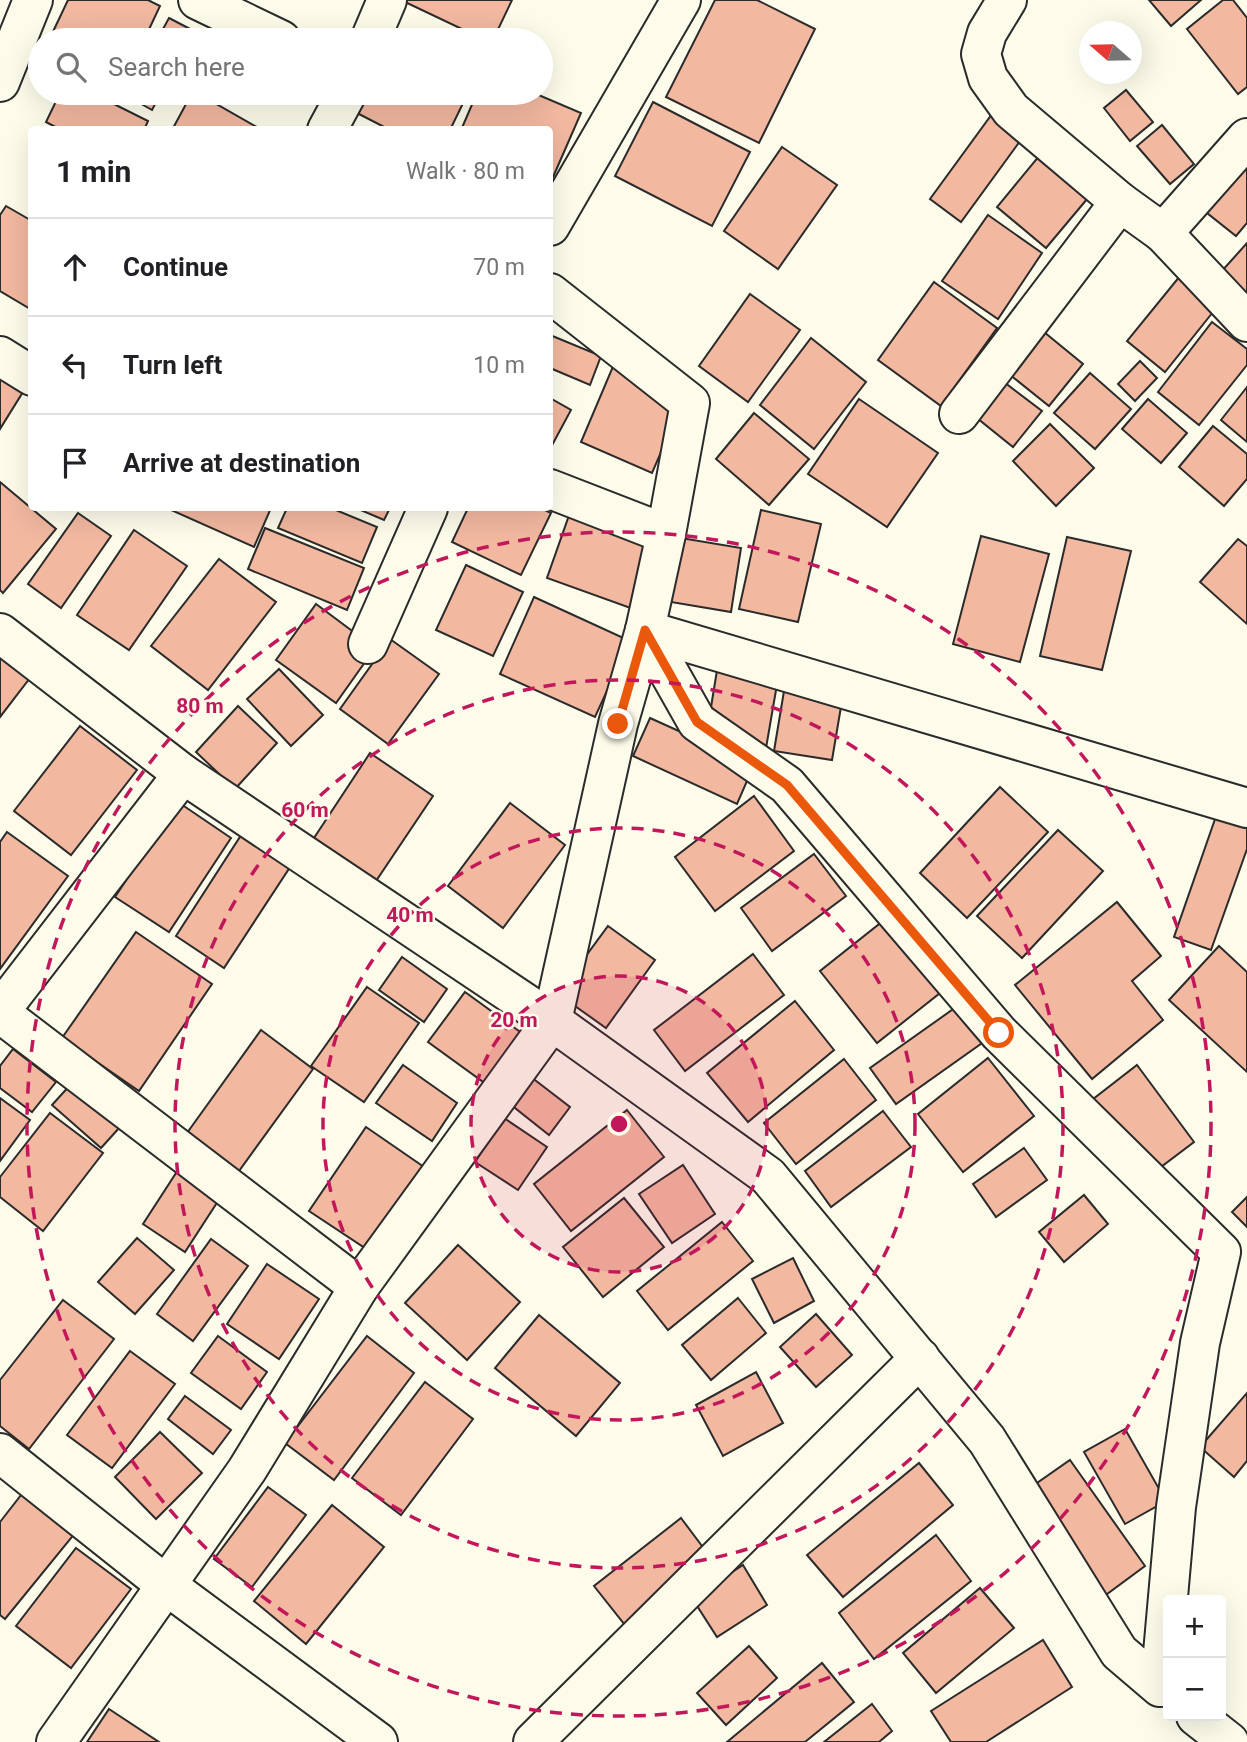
<!DOCTYPE html>
<meta charset="utf-8">
<style>
body{margin:0;font-family:Roboto,sans-serif;background:#f2f2f2;color:#202124}
.controls{position:absolute;right:21px;bottom:21px;display:grid;overflow:hidden;border-radius:7px;box-shadow:0 7px 28px #0002}
.controls button{width:63px;height:63px;display:grid;place-items:center;padding:0;border:0;border-bottom:2px solid #e0e0e0;background:#fff;color:#202124;font:35px sans-serif}
.compass{position:absolute;left:1079px;top:21px;width:63px;height:63px;border-radius:50%;background:#fff;box-shadow:0 7px 28px #0002;rotate:290deg}
.stop{position:absolute;width:21px;height:21px;margin:-16px;border:5px solid #ea580c;border-radius:50%;background:#fff}
.stop.end{background:#ea580c;border-color:#fff;box-shadow:0 2px 7px #0008}
.list{margin:0;padding:0;list-style:none}
h2{display:flex;justify-content:space-between;align-items:center;height:91px;margin:0;padding:0 28px;font-size:30px}
h2 small{font-size:23px;font-weight:400;color:#757577}
.list li{display:grid;grid-template-columns:46px 1fr auto;gap:21px;align-items:center;box-sizing:border-box;height:98px;padding:0 28px;border-top:2px solid #e0e0e0}
.list b{display:block;font-size:26px;white-space:nowrap}
.list em{font-size:23px;font-style:normal;color:#757577}
.icon{flex:none;width:38px;height:38px;fill:none;stroke:currentColor;stroke-width:2;stroke-linecap:round;stroke-linejoin:round}
.map{position:relative;flex:none;width:1247px;height:1742px;overflow:hidden}
.search{position:absolute;background:#fff;box-shadow:0 7px 28px #0002;left:28px;top:28px;width:525px;height:77px;display:flex;align-items:center;gap:18px;box-sizing:border-box;padding:0 24px;border-radius:38px;color:#757577;font-size:26px}
.panel{position:absolute;background:#fff;box-shadow:0 7px 28px #0002;left:28px;top:126px;width:525px;height:385px;border-radius:7px}
.map>svg:first-child{display:block}
.building{fill:#f2b8a0;stroke:#2b2b2b;stroke-width:2}
.lines{fill:none;stroke-linecap:round;stroke-linejoin:round}
.minor-casing{stroke:#2b2b2b;stroke-width:42}
.minor{stroke:#fdfbea;stroke-width:38}
.route{stroke:#ea580c;stroke-width:9}
.ring{fill:none;stroke:#c2185b;stroke-width:3.5;stroke-dasharray:12 9}
.centre{fill:#c2185b;stroke:#fdfbea;stroke-width:3.5}
.ring-label{font-size:21px;text-anchor:middle;font-weight:bold;fill:#c2185b;stroke:#fdfbea;stroke-width:5;stroke-linejoin:round;paint-order:stroke}
</style>
<div class="map">
<svg width="1247" height="1742" viewBox="0 0 1247 1742">
<rect width="100%" height="100%" fill="#fdfbea"/>
<g class="building">
<polygon points="68,0 148,0 160,6 144,40 49,40"/>
<polygon points="406,0 512,0 493,40 485,40 405,2"/>
<polygon points="715,0 757,0 815,29 759,143 666,97"/>
<polygon points="1149,0 1201,0 1171,26"/>
<polygon points="1223,0 1233,0 1247,18 1247,87 1238,94 1187,29"/>
<polygon points="169,18 194,31 189,40 157,40"/>
<polygon points="1126,90 1153,122 1130,141 1104,108"/>
<polygon points="60,93 92,93 148,121 144,130 61,130 46,122"/>
<polygon points="129,93 161,93 152,110 127,96"/>
<polygon points="192,93 197,93 262,130 172,130"/>
<polygon points="364,93 468,93 450,130 390,130 355,112"/>
<polygon points="477,93 534,93 581,113 550,184 550,130 461,130"/>
<polygon points="1003,99 1034,122 961,222 930,199"/>
<polygon points="653,102 750,152 712,226 615,176"/>
<polygon points="1162,125 1194,164 1170,184 1137,146"/>
<polygon points="1049,144 1098,186 1046,248 997,207"/>
<polygon points="782,147 837,185 778,269 724,231"/>
<polygon points="1247,155 1247,223 1236,236 1202,209"/>
<polygon points="6,206 32,221 32,310 0,291 0,215"/>
<polygon points="988,215 1042,253 998,319 942,281"/>
<polygon points="1247,243 1247,296 1221,272"/>
<polygon points="1180,276 1217,307 1165,372 1127,341"/>
<polygon points="934,282 997,328 941,406 878,360"/>
<polygon points="750,294 800,330 748,402 699,366"/>
<polygon points="1212,322 1247,349 1247,365 1199,425 1158,392"/>
<polygon points="1044,332 1083,364 1049,406 1009,374"/>
<polygon points="550,335 601,356 590,385 550,368"/>
<polygon points="811,338 866,382 814,449 760,405"/>
<polygon points="617,357 689,388 652,473 581,442"/>
<polygon points="0,360 31,379 0,429"/>
<polygon points="1140,361 1157,378 1135,401 1118,384"/>
<polygon points="1090,373 1131,409 1095,449 1054,413"/>
<polygon points="1000,379 1042,411 1013,447 972,414"/>
<polygon points="1247,387 1247,442 1221,420"/>
<polygon points="550,398 571,410 550,449"/>
<polygon points="859,399 938,453 887,527 808,474"/>
<polygon points="1148,399 1187,433 1161,463 1122,429"/>
<polygon points="754,413 809,459 769,505 716,459"/>
<polygon points="1050,424 1094,468 1056,506 1013,461"/>
<polygon points="1213,426 1247,454 1247,479 1224,506 1179,467"/>
<polygon points="0,482 56,529 3,593 0,590"/>
<polygon points="573,504 662,537 636,610 547,578"/>
<polygon points="173,508 271,508 254,547 171,510"/>
<polygon points="287,508 331,508 377,527 362,563 278,528"/>
<polygon points="356,508 390,508 384,520"/>
<polygon points="468,508 541,508 551,513 521,575 452,542"/>
<polygon points="761,510 821,524 798,622 739,609"/>
<polygon points="78,513 111,536 61,608 28,584"/>
<polygon points="265,528 364,568 347,610 248,569"/>
<polygon points="134,530 187,566 129,650 77,615"/>
<polygon points="981,536 1049,554 1020,662 953,644"/>
<polygon points="675,537 741,548 731,612 665,601"/>
<polygon points="1067,537 1131,551 1102,670 1040,656"/>
<polygon points="1238,539 1247,546 1247,624 1200,582"/>
<polygon points="219,559 276,602 208,690 151,646"/>
<polygon points="466,565 523,592 493,656 436,630"/>
<polygon points="534,597 630,641 595,717 500,674"/>
<polygon points="316,604 375,648 336,703 276,660"/>
<polygon points="390,639 439,674 388,744 340,709"/>
<polygon points="0,648 33,674 0,717"/>
<polygon points="719,658 780,667 766,748 706,738"/>
<polygon points="788,667 846,677 832,760 774,751"/>
<polygon points="279,669 323,715 291,746 247,699"/>
<polygon points="238,706 277,743 235,789 196,752"/>
<polygon points="650,718 754,765 737,804 633,756"/>
<polygon points="80,726 137,770 71,855 14,811"/>
<polygon points="370,753 433,796 376,881 314,838"/>
<polygon points="1000,787 1048,832 967,918 920,873"/>
<polygon points="754,796 794,851 715,911 675,857"/>
<polygon points="1222,799 1247,808 1247,849 1211,950 1174,937"/>
<polygon points="178,802 231,838 169,932 115,897"/>
<polygon points="510,803 565,845 503,928 448,886"/>
<polygon points="247,826 296,858 224,968 176,936"/>
<polygon points="1058,830 1103,871 1022,958 977,916"/>
<polygon points="7,832 68,876 0,969 0,842"/>
<polygon points="814,854 846,896 772,951 741,908"/>
<polygon points="1117,902 1161,956 1132,981 1163,1020 1092,1079 1015,985"/>
<polygon points="883,921 940,993 877,1043 820,971"/>
<polygon points="608,926 655,960 606,1028 558,994"/>
<polygon points="136,932 212,984 139,1091 62,1038"/>
<polygon points="1219,946 1247,972 1247,1072 1169,1000"/>
<polygon points="753,954 784,995 685,1071 654,1030"/>
<polygon points="402,957 447,989 424,1022 379,990"/>
<polygon points="367,987 419,1023 364,1102 311,1066"/>
<polygon points="465,992 523,1034 486,1084 428,1042"/>
<polygon points="966,1000 992,1036 896,1104 870,1068"/>
<polygon points="795,1001 834,1050 748,1122 707,1073"/>
<polygon points="261,1030 313,1069 239,1171 187,1133"/>
<polygon points="13,1049 56,1082 32,1112 0,1088 0,1066"/>
<polygon points="988,1058 1034,1116 963,1172 918,1114"/>
<polygon points="844,1059 876,1100 796,1164 764,1123"/>
<polygon points="403,1065 457,1103 432,1141 376,1103"/>
<polygon points="1137,1065 1194,1142 1145,1179 1088,1103"/>
<polygon points="531,1077 570,1107 549,1135 510,1104"/>
<polygon points="72,1083 120,1127 101,1148 52,1105"/>
<polygon points="0,1098 30,1120 0,1161"/>
<polygon points="627,1110 664,1157 571,1231 534,1184"/>
<polygon points="883,1111 911,1147 831,1207 805,1171"/>
<polygon points="50,1113 103,1153 43,1231 0,1197 0,1177"/>
<polygon points="504,1118 547,1147 518,1190 475,1162"/>
<polygon points="366,1127 424,1167 368,1250 309,1211"/>
<polygon points="1024,1148 1047,1180 996,1217 973,1184"/>
<polygon points="683,1165 715,1214 672,1243 639,1194"/>
<polygon points="178,1170 220,1198 185,1252 143,1224"/>
<polygon points="1084,1195 1108,1224 1064,1262 1039,1232"/>
<polygon points="1247,1197 1247,1227 1232,1212"/>
<polygon points="624,1198 664,1247 603,1297 563,1247"/>
<polygon points="722,1222 753,1261 668,1330 637,1291"/>
<polygon points="137,1238 174,1270 135,1314 98,1282"/>
<polygon points="211,1239 248,1266 193,1341 157,1314"/>
<polygon points="458,1245 520,1302 467,1360 405,1303"/>
<polygon points="793,1258 814,1301 774,1323 752,1279"/>
<polygon points="267,1264 319,1299 279,1359 227,1324"/>
<polygon points="738,1298 766,1333 711,1380 682,1345"/>
<polygon points="63,1300 114,1339 29,1449 0,1426 0,1380"/>
<polygon points="816,1314 852,1355 816,1387 780,1347"/>
<polygon points="539,1315 620,1383 576,1436 495,1368"/>
<polygon points="218,1336 267,1372 241,1409 191,1373"/>
<polygon points="367,1336 414,1373 334,1480 285,1443"/>
<polygon points="130,1351 175,1384 112,1468 67,1435"/>
<polygon points="756,1372 783,1423 723,1456 696,1405"/>
<polygon points="425,1382 473,1419 401,1515 352,1478"/>
<polygon points="1247,1393 1247,1461 1234,1477 1200,1447"/>
<polygon points="185,1396 231,1430 213,1454 168,1419"/>
<polygon points="1125,1429 1166,1501 1125,1524 1084,1452"/>
<polygon points="160,1432 202,1473 156,1519 115,1477"/>
<polygon points="1070,1460 1145,1566 1103,1597 1027,1490"/>
<polygon points="919,1463 953,1505 843,1597 807,1555"/>
<polygon points="268,1487 306,1515 252,1587 214,1559"/>
<polygon points="25,1490 76,1532 5,1619 0,1615 0,1522"/>
<polygon points="332,1505 384,1547 306,1644 254,1601"/>
<polygon points="681,1518 711,1558 625,1625 594,1586"/>
<polygon points="936,1535 971,1581 874,1659 839,1613"/>
<polygon points="76,1548 131,1589 71,1668 16,1626"/>
<polygon points="743,1565 767,1605 717,1637 692,1598"/>
<polygon points="980,1588 1014,1628 936,1693 903,1653"/>
<polygon points="1043,1640 1072,1687 986,1742 951,1742 931,1711"/>
<polygon points="749,1646 777,1678 726,1725 697,1693"/>
<polygon points="822,1663 854,1702 805,1742 727,1742"/>
<polygon points="872,1704 892,1731 879,1742 824,1742"/>
<polygon points="109,1709 159,1742 87,1742"/>
</g>
<g class="lines">
<g class="minor-casing">
<g id="minor">
<polyline points="198,0 281,40"/>
<polyline points="1007,0 987,33 981,54 988,78 1011,110 1120,202 1163,233 1247,138"/>
<polyline points="370,40 387,0"/>
<polyline points="0,82 33,0"/>
<polyline points="327,130 347,93"/>
<polyline points="550,226 681,0"/>
<polyline points="1163,233 1247,322"/>
<polyline points="550,293 690,403 666,534 645,630 1247,808"/>
<polyline points="0,356 32,376"/>
<polyline points="959,414 1120,202"/>
<polyline points="550,489 666,534"/>
<polygon points="645,630 697,722 787,785 999,1033 1221,1252 1200,1343 1176,1507 1160,1687 1119,1652 987,1440 768,1176 552,1021 618,724"/>
<polyline points="0,633 183,774 0,1011"/>
<polyline points="368,644 428,508"/>
<polyline points="183,774 552,1021 359,1287"/>
<polyline points="0,1013 359,1287 247,1470 56,1742"/>
<polyline points="0,1453 166,1585 378,1742"/>
<polyline points="1196,1716 1229,1742"/>
<polyline points="533,1742 920,1358"/>
</g>
</g>
<use href="#minor" class="minor"/>
</g>
<g class="lines">
<polyline class="route" points="618,724 645,630 697,722 787,785 999,1033"/>
</g>
<circle cx="619" cy="1124" r="148" fill="#c2185b" fill-opacity=".12"/>
<g class="ring">
<circle cx="619" cy="1124" r="148"/>
<circle cx="619" cy="1124" r="296"/>
<circle cx="619" cy="1124" r="444"/>
<circle cx="619" cy="1124" r="592"/>
</g>
<circle cx="619" cy="1124" r="10" class="centre"/>
<g class="ring-label">
<text x="200" y="713">80 m</text>
<text x="305" y="817">60 m</text>
<text x="410" y="922">40 m</text>
<text x="514" y="1027">20 m</text>
</g>
</svg>
<div class="controls">
<button>+</button>
<button>−</button>
</div>
<svg class="compass" viewBox="-18 -18 36 36"><path d="M0-13l5 13h-10z" fill="#e53935"/><path d="M0 13l5-13h-10z" fill="#757577"/></svg>
<div class="stop" style="left:999px;top:1033px"></div>
<div class="stop end" style="left:618px;top:724px"></div>
<div class="search"><svg class="icon" aria-label="search" viewBox="0 0 24 24"><circle cx="10" cy="10" r="6"/><path d="M15 15l6 6"/></svg>Search here</div>
<section class="panel">
<h2>1 min<small>Walk · 80 m</small></h2>
<ul class="list">
<li><svg class="icon" aria-label="ahead" viewBox="0 0 24 24"><path d="M12 20V5M6 11l6-6 6 6"/></svg><div><b>Continue</b></div><em>70 m</em></li>
<li><svg class="icon" aria-label="left" viewBox="0 0 24 24"><path d="M17 20v-9H6M10 6l-5 5 5 5"/></svg><div><b>Turn left</b></div><em>10 m</em></li>
<li><svg class="icon" aria-label="arrive" viewBox="0 0 24 24"><path d="M6 21V4h12l-3 4 3 4H6"/></svg><div><b>Arrive at destination</b></div></li>
</ul>
</section>
</div>
